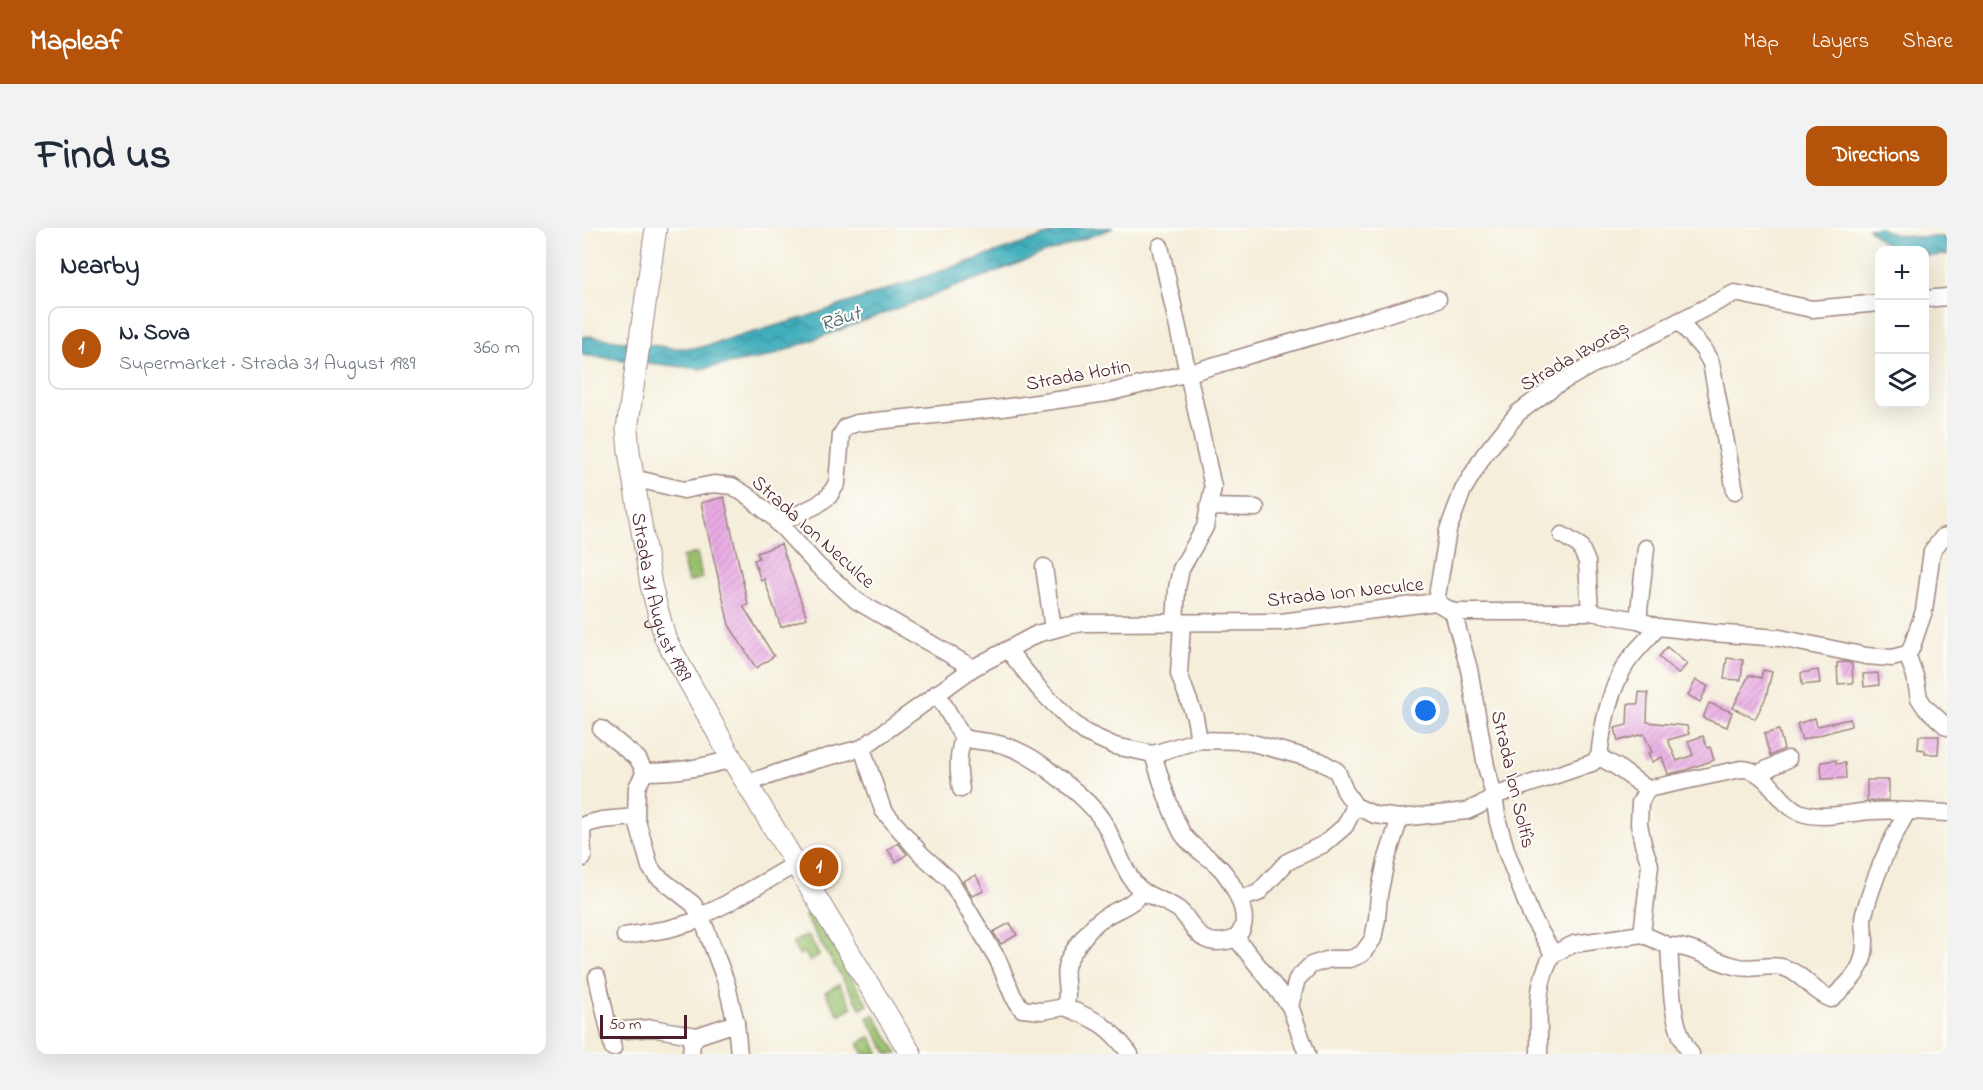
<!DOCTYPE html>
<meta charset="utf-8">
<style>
body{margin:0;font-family:"Indie Flower",sans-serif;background:#f2f2f3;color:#1f2937}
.controls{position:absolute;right:18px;top:18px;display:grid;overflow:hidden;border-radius:12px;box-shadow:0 6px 24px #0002}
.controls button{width:54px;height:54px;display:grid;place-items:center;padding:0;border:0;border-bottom:2px solid #e0e1e3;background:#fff;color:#1f2937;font:30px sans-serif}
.scale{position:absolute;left:18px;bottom:15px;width:87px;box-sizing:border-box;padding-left:6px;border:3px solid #4a1f2b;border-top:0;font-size:16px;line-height:21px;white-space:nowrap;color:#4a1f2b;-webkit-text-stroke:4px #fdfcf7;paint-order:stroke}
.you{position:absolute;left:844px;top:483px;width:21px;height:21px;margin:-15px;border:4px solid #fff;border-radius:50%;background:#1a73e8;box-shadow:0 0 0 9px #1a73e833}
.badge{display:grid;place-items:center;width:39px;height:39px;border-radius:50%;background:#b45309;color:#fff;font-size:20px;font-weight:700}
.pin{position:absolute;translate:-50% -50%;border:3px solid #fff;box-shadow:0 2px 6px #0006}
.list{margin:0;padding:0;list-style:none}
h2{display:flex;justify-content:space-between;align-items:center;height:78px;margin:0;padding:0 24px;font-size:26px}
h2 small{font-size:20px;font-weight:400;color:#747a83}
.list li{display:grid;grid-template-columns:39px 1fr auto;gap:18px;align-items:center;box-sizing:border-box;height:84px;margin:0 12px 12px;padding:0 12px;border:2px solid #e0e1e3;border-radius:12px}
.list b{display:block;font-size:22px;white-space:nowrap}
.list p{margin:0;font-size:20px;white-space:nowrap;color:#747a83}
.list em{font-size:20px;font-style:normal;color:#747a83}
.icon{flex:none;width:33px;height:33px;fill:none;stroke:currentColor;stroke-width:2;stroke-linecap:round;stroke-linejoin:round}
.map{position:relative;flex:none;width:1365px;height:826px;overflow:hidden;border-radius:12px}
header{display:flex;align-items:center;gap:36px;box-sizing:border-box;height:84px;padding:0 30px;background:#b45309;color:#fff}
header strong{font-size:28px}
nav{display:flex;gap:33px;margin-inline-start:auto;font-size:21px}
.intro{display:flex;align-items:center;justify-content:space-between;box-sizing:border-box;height:144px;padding:0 36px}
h1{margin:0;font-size:42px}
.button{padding:15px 27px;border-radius:12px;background:#b45309;color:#fff;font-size:21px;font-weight:700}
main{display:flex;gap:36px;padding:0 36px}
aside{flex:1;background:#fff;border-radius:12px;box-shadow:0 6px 24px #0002}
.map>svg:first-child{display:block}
.grass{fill:url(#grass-dots);stroke:#72704c;stroke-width:1.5}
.water{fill:url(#water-waves);stroke:#446674;stroke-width:1.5}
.building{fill:url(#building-hatch)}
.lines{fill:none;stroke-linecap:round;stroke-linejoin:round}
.minor-casing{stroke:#9f8682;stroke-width:19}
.major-casing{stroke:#9f8682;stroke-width:23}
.minor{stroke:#fff;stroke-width:16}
.major{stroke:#fff;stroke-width:21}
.labels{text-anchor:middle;stroke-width:4.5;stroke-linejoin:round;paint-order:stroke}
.street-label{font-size:20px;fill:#4a1f2b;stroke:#fdfcf7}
.water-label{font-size:21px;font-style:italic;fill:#455f6c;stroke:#fdfcf7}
</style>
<header>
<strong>Mapleaf</strong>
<nav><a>Map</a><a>Layers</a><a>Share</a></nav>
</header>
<div class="intro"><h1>Find us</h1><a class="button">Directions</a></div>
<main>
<aside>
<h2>Nearby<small></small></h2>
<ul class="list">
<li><span class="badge">1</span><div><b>N. Sova</b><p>Supermarket · Strada 31 August 1989</p></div><em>360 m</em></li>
</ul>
</aside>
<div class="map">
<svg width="1365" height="826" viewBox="0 0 1365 826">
<defs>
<pattern id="grass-dots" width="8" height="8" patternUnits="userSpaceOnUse" patternTransform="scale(1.5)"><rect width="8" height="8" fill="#9ac26e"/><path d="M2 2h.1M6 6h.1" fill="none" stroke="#86a65f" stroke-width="1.8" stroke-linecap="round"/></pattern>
<pattern id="water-waves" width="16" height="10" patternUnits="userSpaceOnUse" patternTransform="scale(1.5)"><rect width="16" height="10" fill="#3faebc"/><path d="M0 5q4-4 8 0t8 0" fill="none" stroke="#378d99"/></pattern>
<pattern id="building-hatch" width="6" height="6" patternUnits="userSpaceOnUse" patternTransform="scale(1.5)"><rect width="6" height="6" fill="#e8abe3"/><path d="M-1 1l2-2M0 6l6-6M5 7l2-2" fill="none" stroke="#c893c3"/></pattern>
</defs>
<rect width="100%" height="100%" fill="#fdfcf7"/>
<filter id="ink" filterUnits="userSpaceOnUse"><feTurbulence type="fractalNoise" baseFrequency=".0167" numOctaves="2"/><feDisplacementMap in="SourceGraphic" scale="12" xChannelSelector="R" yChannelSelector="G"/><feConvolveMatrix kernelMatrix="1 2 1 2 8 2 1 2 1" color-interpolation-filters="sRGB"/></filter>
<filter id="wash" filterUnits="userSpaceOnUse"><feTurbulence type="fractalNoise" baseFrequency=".008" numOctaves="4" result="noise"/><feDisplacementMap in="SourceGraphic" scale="24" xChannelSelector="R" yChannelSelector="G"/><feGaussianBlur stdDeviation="1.35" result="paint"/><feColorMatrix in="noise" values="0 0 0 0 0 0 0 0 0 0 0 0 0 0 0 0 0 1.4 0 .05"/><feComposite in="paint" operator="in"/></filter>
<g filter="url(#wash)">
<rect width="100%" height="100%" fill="#f4eeda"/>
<g class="grass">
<polygon points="115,325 120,350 106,354 100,329"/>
<polygon points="229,681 286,777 279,781 223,689 225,683"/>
<polygon points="224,707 228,709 237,727 228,734 222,724 217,727 210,715"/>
<polygon points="257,756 270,779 257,787 243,764"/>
<polygon points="292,786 316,826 306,826 285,790"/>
<polygon points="287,809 289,809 297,824 294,826 282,826 276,816"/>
</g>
<g class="water">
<polygon points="486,0 531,0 185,129 118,141 0,127 0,109 7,108 90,120 116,120 221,90"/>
<path d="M1286,0H1300C1313,11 1348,9 1365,9V27L1343,28L1342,22H1313L1299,13Z"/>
</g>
<g id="blocks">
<g class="building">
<polygon points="142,269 166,377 161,378 192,428 174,440 147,397 119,275"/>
<polygon points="199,316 225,390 199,399 182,351 179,353 172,332 177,330 175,325"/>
<polygon points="1085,419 1105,436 1096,446 1077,429"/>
<polygon points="1145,430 1161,432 1159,452 1142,451"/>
<polygon points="1264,434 1270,436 1271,455 1256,456 1255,435"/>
<polygon points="1181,442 1190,444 1184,469 1173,491 1151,480 1167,447 1179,450"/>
<polygon points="1236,442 1238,455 1220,457 1219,445"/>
<polygon points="1296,445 1297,457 1282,459 1281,446"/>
<polygon points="1114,452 1126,458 1118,474 1106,467"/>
<polygon points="1057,464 1066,465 1065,494 1105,498 1107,506 1086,512 1095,533 1111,527 1106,513 1121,508 1125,520 1128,519 1132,532 1104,542 1086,546 1080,529 1070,534 1066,525 1070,524 1062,506 1036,513 1033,500 1045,497 1046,476 1056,476"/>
<polygon points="1127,475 1150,484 1145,499 1121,490"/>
<polygon points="1233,490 1235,498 1268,491 1269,498 1220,512 1215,496"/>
<polygon points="1197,502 1202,521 1188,528 1182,506"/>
<polygon points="1337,508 1357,508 1356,526 1343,526 1343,522 1336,521"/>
<polygon points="1254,532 1254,536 1263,535 1264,550 1240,551 1239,534"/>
<polygon points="1285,552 1307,552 1307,572 1285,573"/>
<polygon points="316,615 325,626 314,634 306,622"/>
<polygon points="394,647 402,663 390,668 381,653"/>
<polygon points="428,695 435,707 419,716 411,704"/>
</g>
</g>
</g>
<g filter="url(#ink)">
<use href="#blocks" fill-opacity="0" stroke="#9f8682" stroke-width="1.5"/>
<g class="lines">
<g class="minor-casing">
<g id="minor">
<polyline points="578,18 631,259 623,299 599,341 595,360 593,395"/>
<polyline points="1342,71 1365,69"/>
<polyline points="1097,93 1121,121 1129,135 1153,263"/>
<polyline points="51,250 102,262 132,256 150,258 166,268 192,290 235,337 275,373 391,440"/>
<polyline points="626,279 674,280"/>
<polyline points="196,296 235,277 247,268 255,255 259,207 264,199 275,195 420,180 525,165 607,145 856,71"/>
<polyline points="980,307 998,318 1005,334 1008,384"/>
<polyline points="462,339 471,401"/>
<polyline points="854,374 866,302 881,262 902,227 936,185 971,159 1008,138 1153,65 1230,81 1298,75"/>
<path d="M871,384L887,441L904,538L912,568L916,594L925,625L949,687L971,726C951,761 958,788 957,826"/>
<polyline points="1056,392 1064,320"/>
<polyline points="600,395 597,446 613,489 617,512"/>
<path d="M426,422L459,463L490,494L504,505L533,518L571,526L617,512L663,513L738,533L755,543L763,563L773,578L793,587L818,590L885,583L898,577L912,568L1010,535L1017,529C1020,501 1025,473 1038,447C1046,429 1063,414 1076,399"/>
<polyline points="1325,426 1333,448 1337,470 1343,479 1365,499"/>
<path d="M355,465L381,510C375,529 376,542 379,561"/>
<polyline points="19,501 56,531 63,544"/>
<path d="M381,510C392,513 402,513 413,515C433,519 454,531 469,544C487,558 510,575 522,595C533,614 539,638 553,656C563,669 582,671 596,681C606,688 612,706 623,711C633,716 644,714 654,710"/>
<path d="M280,520L301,582L339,626L368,652L416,732L431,768L440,781L460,783L483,779C489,764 479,747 486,733C491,722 508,699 518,692C532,682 550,678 560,664"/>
<path d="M571,526C579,552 587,580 600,605C608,618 623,626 634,636C647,647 666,681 661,698C660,703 657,706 654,710L708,778L725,826"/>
<path d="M1017,529L1035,539L1065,561L1159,541C1187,541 1194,574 1217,584C1240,593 1267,584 1290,583C1315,581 1340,584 1365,585"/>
<polyline points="63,544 55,559 54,589 68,639 74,647 111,676 119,688 144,754 154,795 157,826"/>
<path d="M63,544C96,544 118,540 150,531"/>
<polyline points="1177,545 1206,531"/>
<polyline points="166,555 227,534 280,520 391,440 455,406 484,398 501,395 699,394 854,374 871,384 1008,384 1056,392 1076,399 1130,405 1198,410 1284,428 1310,430 1325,426 1329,421 1342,383 1350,323 1361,309 1365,308"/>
<polyline points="1,630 0,603 4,596 20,592 54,589"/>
<polyline points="658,671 676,665 705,634 742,616 763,598 773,578"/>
<polyline points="119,688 144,676 214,636"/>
<polyline points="1060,706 1068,637 1061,616 1057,596 1058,575 1065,561"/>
<polyline points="43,708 86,701 121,691"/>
<path d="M1087,718C1112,718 1133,735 1157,739C1173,742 1188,735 1203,740C1221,746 1231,764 1249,771C1268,754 1283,742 1283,714C1283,705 1279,695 1282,686C1293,648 1305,619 1325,584"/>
<path d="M971,726L992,716L1060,706L1087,718C1090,753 1087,797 1109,826"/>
<polyline points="15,749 31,820"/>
<polyline points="708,778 715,751 729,737 748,731 768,731 780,726 791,711 795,691 797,667 804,633 818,590"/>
<path d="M483,779C515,792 526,797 548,826"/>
<polyline points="29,803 70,800 115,808 154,795"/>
<polyline points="109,826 110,815 115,808"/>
</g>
</g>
<g class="major-casing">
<g id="major">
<path id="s1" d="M74,0L45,201L47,224L69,357L83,410L150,531L329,826"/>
</g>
</g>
<use href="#minor" class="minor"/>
<use href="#major" class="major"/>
</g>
</g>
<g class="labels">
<g class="street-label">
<text transform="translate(992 127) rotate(-30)" y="7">Strada Izvoraș</text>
<text transform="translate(496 146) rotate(-10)" y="7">Strada Hotin</text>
<text transform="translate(232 303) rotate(42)" y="7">Strada Ion Neculce</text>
<text transform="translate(763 363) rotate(-6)" y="7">Strada Ion Neculce</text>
<text dy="7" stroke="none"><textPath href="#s1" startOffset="375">Strada 31 August 1989</textPath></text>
<text transform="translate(932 551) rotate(77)" y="7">Strada Ion Soltîs</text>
</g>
<g class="water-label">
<text transform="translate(258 90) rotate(-18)" y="7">Răut</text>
</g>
</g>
</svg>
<div class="controls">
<button>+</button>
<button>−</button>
<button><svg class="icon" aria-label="layers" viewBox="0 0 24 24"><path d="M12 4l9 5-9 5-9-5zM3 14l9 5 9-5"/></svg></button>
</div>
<div class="scale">50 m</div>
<div class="you"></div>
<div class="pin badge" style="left:237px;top:639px">1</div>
</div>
</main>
